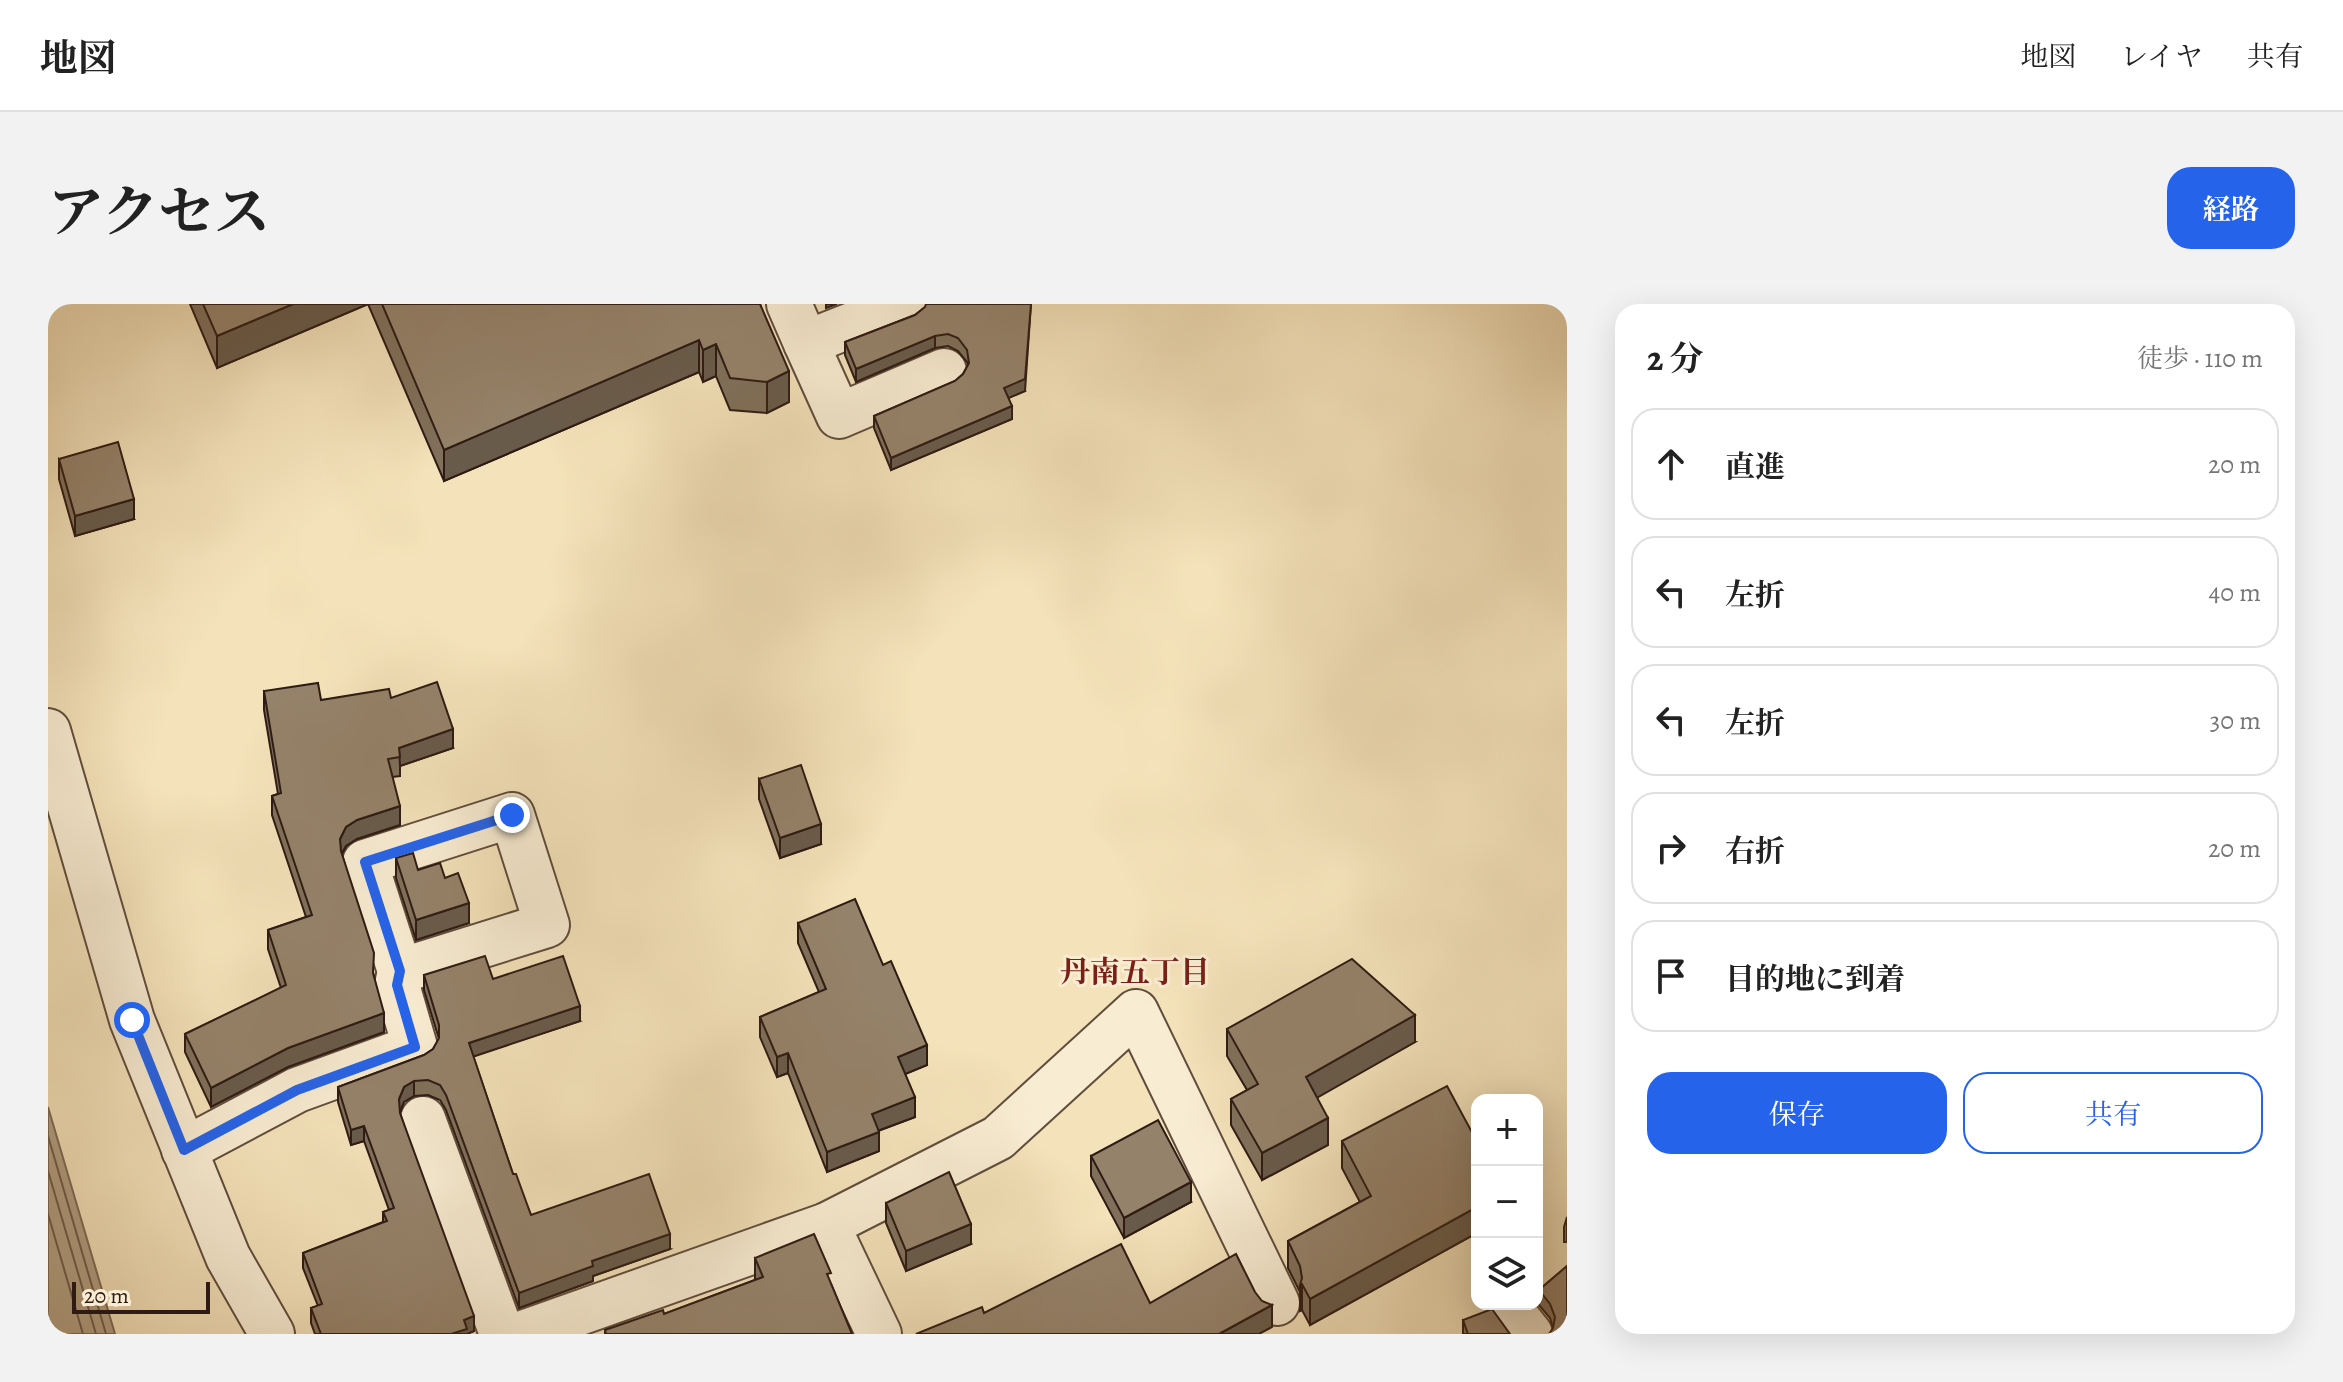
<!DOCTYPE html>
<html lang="ja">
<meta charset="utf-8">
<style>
body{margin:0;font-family:Alegreya,"Noto Serif JP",serif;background:#f2f2f2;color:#222}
.controls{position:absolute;right:24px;bottom:24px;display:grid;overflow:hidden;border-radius:16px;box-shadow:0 8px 32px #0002}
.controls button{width:72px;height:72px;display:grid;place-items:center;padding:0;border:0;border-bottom:2px solid #e0e0e0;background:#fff;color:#222;font:40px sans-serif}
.scale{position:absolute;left:24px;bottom:20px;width:138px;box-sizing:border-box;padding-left:8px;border:4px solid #2f1b13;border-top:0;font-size:22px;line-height:28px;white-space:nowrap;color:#2f1b13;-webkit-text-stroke:6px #f8ecd2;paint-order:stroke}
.stop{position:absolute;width:24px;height:24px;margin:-18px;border:6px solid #2563eb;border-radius:50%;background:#fff}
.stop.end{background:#2563eb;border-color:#fff;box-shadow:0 2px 8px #0008}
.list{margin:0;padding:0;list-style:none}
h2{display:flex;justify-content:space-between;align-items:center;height:104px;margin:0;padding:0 32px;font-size:34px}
h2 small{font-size:26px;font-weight:400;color:#767676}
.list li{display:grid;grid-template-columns:52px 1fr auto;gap:24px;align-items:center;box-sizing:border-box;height:112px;margin:0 16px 16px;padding:0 16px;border:2px solid #e0e0e0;border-radius:24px}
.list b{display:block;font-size:30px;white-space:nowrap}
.list em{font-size:26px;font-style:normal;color:#767676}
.actions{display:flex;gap:16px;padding:24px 32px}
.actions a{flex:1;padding:18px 0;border:2px solid #2563eb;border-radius:24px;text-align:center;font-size:28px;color:#2563eb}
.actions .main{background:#2563eb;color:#fff}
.icon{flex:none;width:44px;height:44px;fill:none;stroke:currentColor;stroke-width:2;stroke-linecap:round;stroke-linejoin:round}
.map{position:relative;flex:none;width:1519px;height:1030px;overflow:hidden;border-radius:24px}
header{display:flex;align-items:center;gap:48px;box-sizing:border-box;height:112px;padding:0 40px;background:#fff;border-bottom:2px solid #e0e0e0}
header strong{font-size:38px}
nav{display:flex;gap:44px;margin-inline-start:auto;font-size:28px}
.intro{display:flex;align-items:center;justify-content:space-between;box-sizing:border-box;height:192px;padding:0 48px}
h1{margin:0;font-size:56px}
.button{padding:20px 36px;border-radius:24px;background:#2563eb;color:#fff;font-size:28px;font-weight:700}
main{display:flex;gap:48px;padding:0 48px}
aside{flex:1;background:#fff;border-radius:24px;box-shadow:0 8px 32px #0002}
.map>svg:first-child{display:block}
.water{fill:#b19e81;stroke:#7d6a55;stroke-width:2}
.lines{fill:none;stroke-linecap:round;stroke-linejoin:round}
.shore{stroke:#705c4a;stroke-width:2}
.minor-casing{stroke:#604d3d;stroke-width:48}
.minor{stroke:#f8ecd2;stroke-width:44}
.wall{fill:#80705b;stroke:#2f1b13;stroke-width:2}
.shaded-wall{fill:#685b4a;stroke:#2f1b13;stroke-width:2}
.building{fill:#95826a;stroke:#2f1b13;stroke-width:2}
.route{stroke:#2563eb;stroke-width:10}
.labels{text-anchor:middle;stroke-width:6;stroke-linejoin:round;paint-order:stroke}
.neighbourhood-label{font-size:30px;font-weight:bold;fill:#7a1f14;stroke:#f8ecd2}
</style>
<header>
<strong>地図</strong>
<nav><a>地図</a><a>レイヤ</a><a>共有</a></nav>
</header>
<div class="intro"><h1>アクセス</h1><a class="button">経路</a></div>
<main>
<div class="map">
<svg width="1519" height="1030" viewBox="0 0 1519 1030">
<rect width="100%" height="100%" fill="#f4e2ba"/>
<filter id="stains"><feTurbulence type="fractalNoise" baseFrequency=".0025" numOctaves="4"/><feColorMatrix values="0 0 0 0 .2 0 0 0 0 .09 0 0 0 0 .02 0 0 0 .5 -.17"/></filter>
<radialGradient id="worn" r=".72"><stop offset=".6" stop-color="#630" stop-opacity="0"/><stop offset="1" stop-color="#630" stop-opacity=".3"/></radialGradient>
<polygon class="water" points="0,803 67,1030 0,1030"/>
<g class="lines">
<g class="shore">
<polyline points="0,832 58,1030"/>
<polyline points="0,867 48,1030"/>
<polyline points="0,910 35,1030"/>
</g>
<g class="minor-casing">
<g id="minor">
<polyline points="741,0 758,39 857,0"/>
<polyline points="758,39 791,112 896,67"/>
<polyline points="0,427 84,716 180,953 224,1030"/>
<polygon points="464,511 499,621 352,667 317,558"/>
<polyline points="375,815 454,1030"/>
<polyline points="136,846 249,786 367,743 349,681 352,667"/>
<polyline points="779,921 831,1030"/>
<polyline points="1466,1010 1482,1030"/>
<polyline points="472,1030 779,921 950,834 1088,708 1229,999"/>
</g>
</g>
<use href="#minor" class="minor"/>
</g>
<g class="wall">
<polygon points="142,0 712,0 741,98 719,109 682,106 668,72 655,78 651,68 396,177 320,0 169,64"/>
<polygon points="877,3 977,87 960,94 964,115 843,166 826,124 826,112 907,77 915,70 920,61 919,58 910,47 900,42 887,44 808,78 797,51 797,38 867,11"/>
<polygon points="11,155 86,215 27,232 11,175"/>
<polygon points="216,387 273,396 343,394 405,444 352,462 352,472 344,473 352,521 309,535 298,542 294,550 326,672 336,728 240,763 163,803 137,748 137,730 233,684 220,645 220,626 258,613 224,511 224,492 230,490 216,406"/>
<polygon points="711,475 773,540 732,554 711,495"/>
<polygon points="348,554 370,566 397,574 421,619 368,636 348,574"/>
<polygon points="750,619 835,661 879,761 857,770 867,813 830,827 831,847 779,868 740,769 729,773 712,733 712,713 771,688 750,639"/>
<polygon points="376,671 445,675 532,717 425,752 465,870 483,911 622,945 545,972 545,977 471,1004 398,806 392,796 380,791 366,792 356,798 352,809 426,1027 419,1030 267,1030 263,1019 263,1004 270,1002 255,964 255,949 335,918 335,908 341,906 316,837 303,841 290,798 290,783 376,751 385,745 391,735 376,686"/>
<polygon points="1179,725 1367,738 1269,793 1280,841 1214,876 1183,821 1183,795 1199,786 1179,752"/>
<polygon points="1429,833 1429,929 1262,1021 1254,1006 1252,1007 1252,988 1240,964 1240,937 1312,898 1294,864 1294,837 1427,834"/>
<polygon points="1043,852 1143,898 1076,934 1043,872"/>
<polygon points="838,899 923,940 858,967 838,919"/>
<polygon points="1519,913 1519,938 1516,938 1516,923"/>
<polygon points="707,954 783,980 804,1030 557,1030 557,1026 616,1010 707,976"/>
<polygon points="1519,962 1505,1024 1502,1014 1491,1001 1491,986"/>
<polygon points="1415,1016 1462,1030 1415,1030"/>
</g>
<g class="shaded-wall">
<polygon points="245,0 320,0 169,64 169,32"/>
<polygon points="778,0 789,0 778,4"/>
<polygon points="983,0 977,87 956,96 956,84"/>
<polygon points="887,32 887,44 808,78 808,65"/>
<polygon points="651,36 651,68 396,177 396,146"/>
<polygon points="668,40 668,72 655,78 655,46"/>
<polygon points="741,67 741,98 719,109 719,78"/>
<polygon points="964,102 964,115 843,166 843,154"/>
<polygon points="86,195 86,215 27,232 27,212"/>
<polygon points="405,425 405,444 352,462 351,444"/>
<polygon points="352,502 352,521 309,535 298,542 292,553 292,535 298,523 309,516"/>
<polygon points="773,520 773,540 732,554 732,534"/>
<polygon points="421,599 421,619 368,636 368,616"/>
<polygon points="532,702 532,717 421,754 421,739"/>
<polygon points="336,709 336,728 240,763 163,803 163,784 240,744"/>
<polygon points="1367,711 1367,738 1258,800 1258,773"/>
<polygon points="879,741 879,761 850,773 850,753"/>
<polygon points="740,749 740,769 729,773 729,753"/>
<polygon points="366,777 366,792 356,798 351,810 351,795 356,783"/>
<polygon points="867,793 867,813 824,829 824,810"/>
<polygon points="1280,814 1280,841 1214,876 1214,849"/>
<polygon points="316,822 316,837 303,841 303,826"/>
<polygon points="831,828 831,847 779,868 779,848"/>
<polygon points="1143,878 1143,898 1076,934 1076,914"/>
<polygon points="1429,903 1429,929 1262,1021 1262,995"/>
<polygon points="923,920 923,940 858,967 858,947"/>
<polygon points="622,930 622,945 545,972 545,977 471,1004 471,989 544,957"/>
<polygon points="1254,980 1254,1006 1252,1007 1252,981"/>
<polygon points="1224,1001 1224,1023 1211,1030 1171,1030"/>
<polygon points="426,1012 426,1027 419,1030 403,1030 416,1016"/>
</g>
<g class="building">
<polygon points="155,0 245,0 169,32"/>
<polygon points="334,0 712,0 741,67 719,78 682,74 668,40 655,46 651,36 396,146"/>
<polygon points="878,0 983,0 977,75 956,84 964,102 843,154 826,112 907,77 915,70 921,59 919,46 910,34 900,30 887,32 808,65 797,38 867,11 877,3"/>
<polygon points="70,138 86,195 27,212 11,155"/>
<polygon points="389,378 405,425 351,444 352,453 340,455 352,502 309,516 298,523 292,535 293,547 326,649 325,669 336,709 240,744 163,784 137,730 238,681 220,626 264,611 224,492 233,489 216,387 270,379 273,396 341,385 343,394"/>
<polygon points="753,461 773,520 732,534 711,475"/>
<polygon points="365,549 370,566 392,559 397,574 410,569 421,599 368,616 348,554"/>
<polygon points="807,595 835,661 843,657 879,741 850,753 867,793 824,810 831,828 779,848 740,749 729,753 712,713 778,685 750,619"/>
<polygon points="437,652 445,675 515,652 532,702 421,739 465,870 468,870 483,911 601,870 622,930 544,957 545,962 471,989 398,791 392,781 380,776 366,777 356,783 351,795 352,809 426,1012 416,1016 419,1025 403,1030 273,1030 263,1004 274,1000 255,949 339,917 335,908 346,904 316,822 303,826 290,783 376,751 385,745 391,734 391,721 376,671"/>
<polygon points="1304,655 1367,711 1258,773 1280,814 1214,849 1183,795 1210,780 1179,725"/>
<polygon points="1399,782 1427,834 1429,833 1429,903 1262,995 1254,980 1252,981 1254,974 1252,962 1240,937 1323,892 1294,837"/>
<polygon points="1110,816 1143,878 1076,914 1043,852"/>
<polygon points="901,868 923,920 858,947 838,899"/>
<polygon points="766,930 783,969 779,970 804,1030 558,1030 557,1026 615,1006 616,1010 715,973 707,954"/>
<polygon points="1073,940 1102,999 1188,950 1207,988 1214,997 1224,1001 1171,1030 868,1030 934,1003 936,1009"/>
<polygon points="1519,962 1519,1030 1501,1030 1505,1024 1507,1013 1502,1000 1491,986"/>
<polygon points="1444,1005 1462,1030 1420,1030 1415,1016"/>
</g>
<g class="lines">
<polyline class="route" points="84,716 136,846 249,786 367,743 349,681 352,667 317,558 464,511"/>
</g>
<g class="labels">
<g class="neighbourhood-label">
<text x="1087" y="678">丹南五丁目</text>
</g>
</g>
<rect width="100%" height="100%" filter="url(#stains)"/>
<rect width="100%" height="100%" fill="url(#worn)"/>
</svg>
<div class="controls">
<button>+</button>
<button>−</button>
<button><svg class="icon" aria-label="layers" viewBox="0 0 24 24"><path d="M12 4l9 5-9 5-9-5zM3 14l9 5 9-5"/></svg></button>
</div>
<div class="scale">20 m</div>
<div class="stop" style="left:84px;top:716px"></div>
<div class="stop end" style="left:464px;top:511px"></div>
</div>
<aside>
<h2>2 分<small>徒歩 · 110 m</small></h2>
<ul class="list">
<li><svg class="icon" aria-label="ahead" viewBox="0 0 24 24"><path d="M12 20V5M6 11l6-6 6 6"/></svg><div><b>直進</b></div><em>20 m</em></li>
<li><svg class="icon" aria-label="left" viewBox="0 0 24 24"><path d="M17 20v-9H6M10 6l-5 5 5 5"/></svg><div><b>左折</b></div><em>40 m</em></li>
<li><svg class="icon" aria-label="left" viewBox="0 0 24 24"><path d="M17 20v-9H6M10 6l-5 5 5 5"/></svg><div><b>左折</b></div><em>30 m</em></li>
<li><svg class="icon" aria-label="right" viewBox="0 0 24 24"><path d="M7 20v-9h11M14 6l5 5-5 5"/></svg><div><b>右折</b></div><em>20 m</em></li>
<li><svg class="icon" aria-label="arrive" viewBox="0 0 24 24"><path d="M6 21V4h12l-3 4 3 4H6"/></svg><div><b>目的地に到着</b></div></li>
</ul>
<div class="actions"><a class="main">保存</a><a>共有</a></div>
</aside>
</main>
